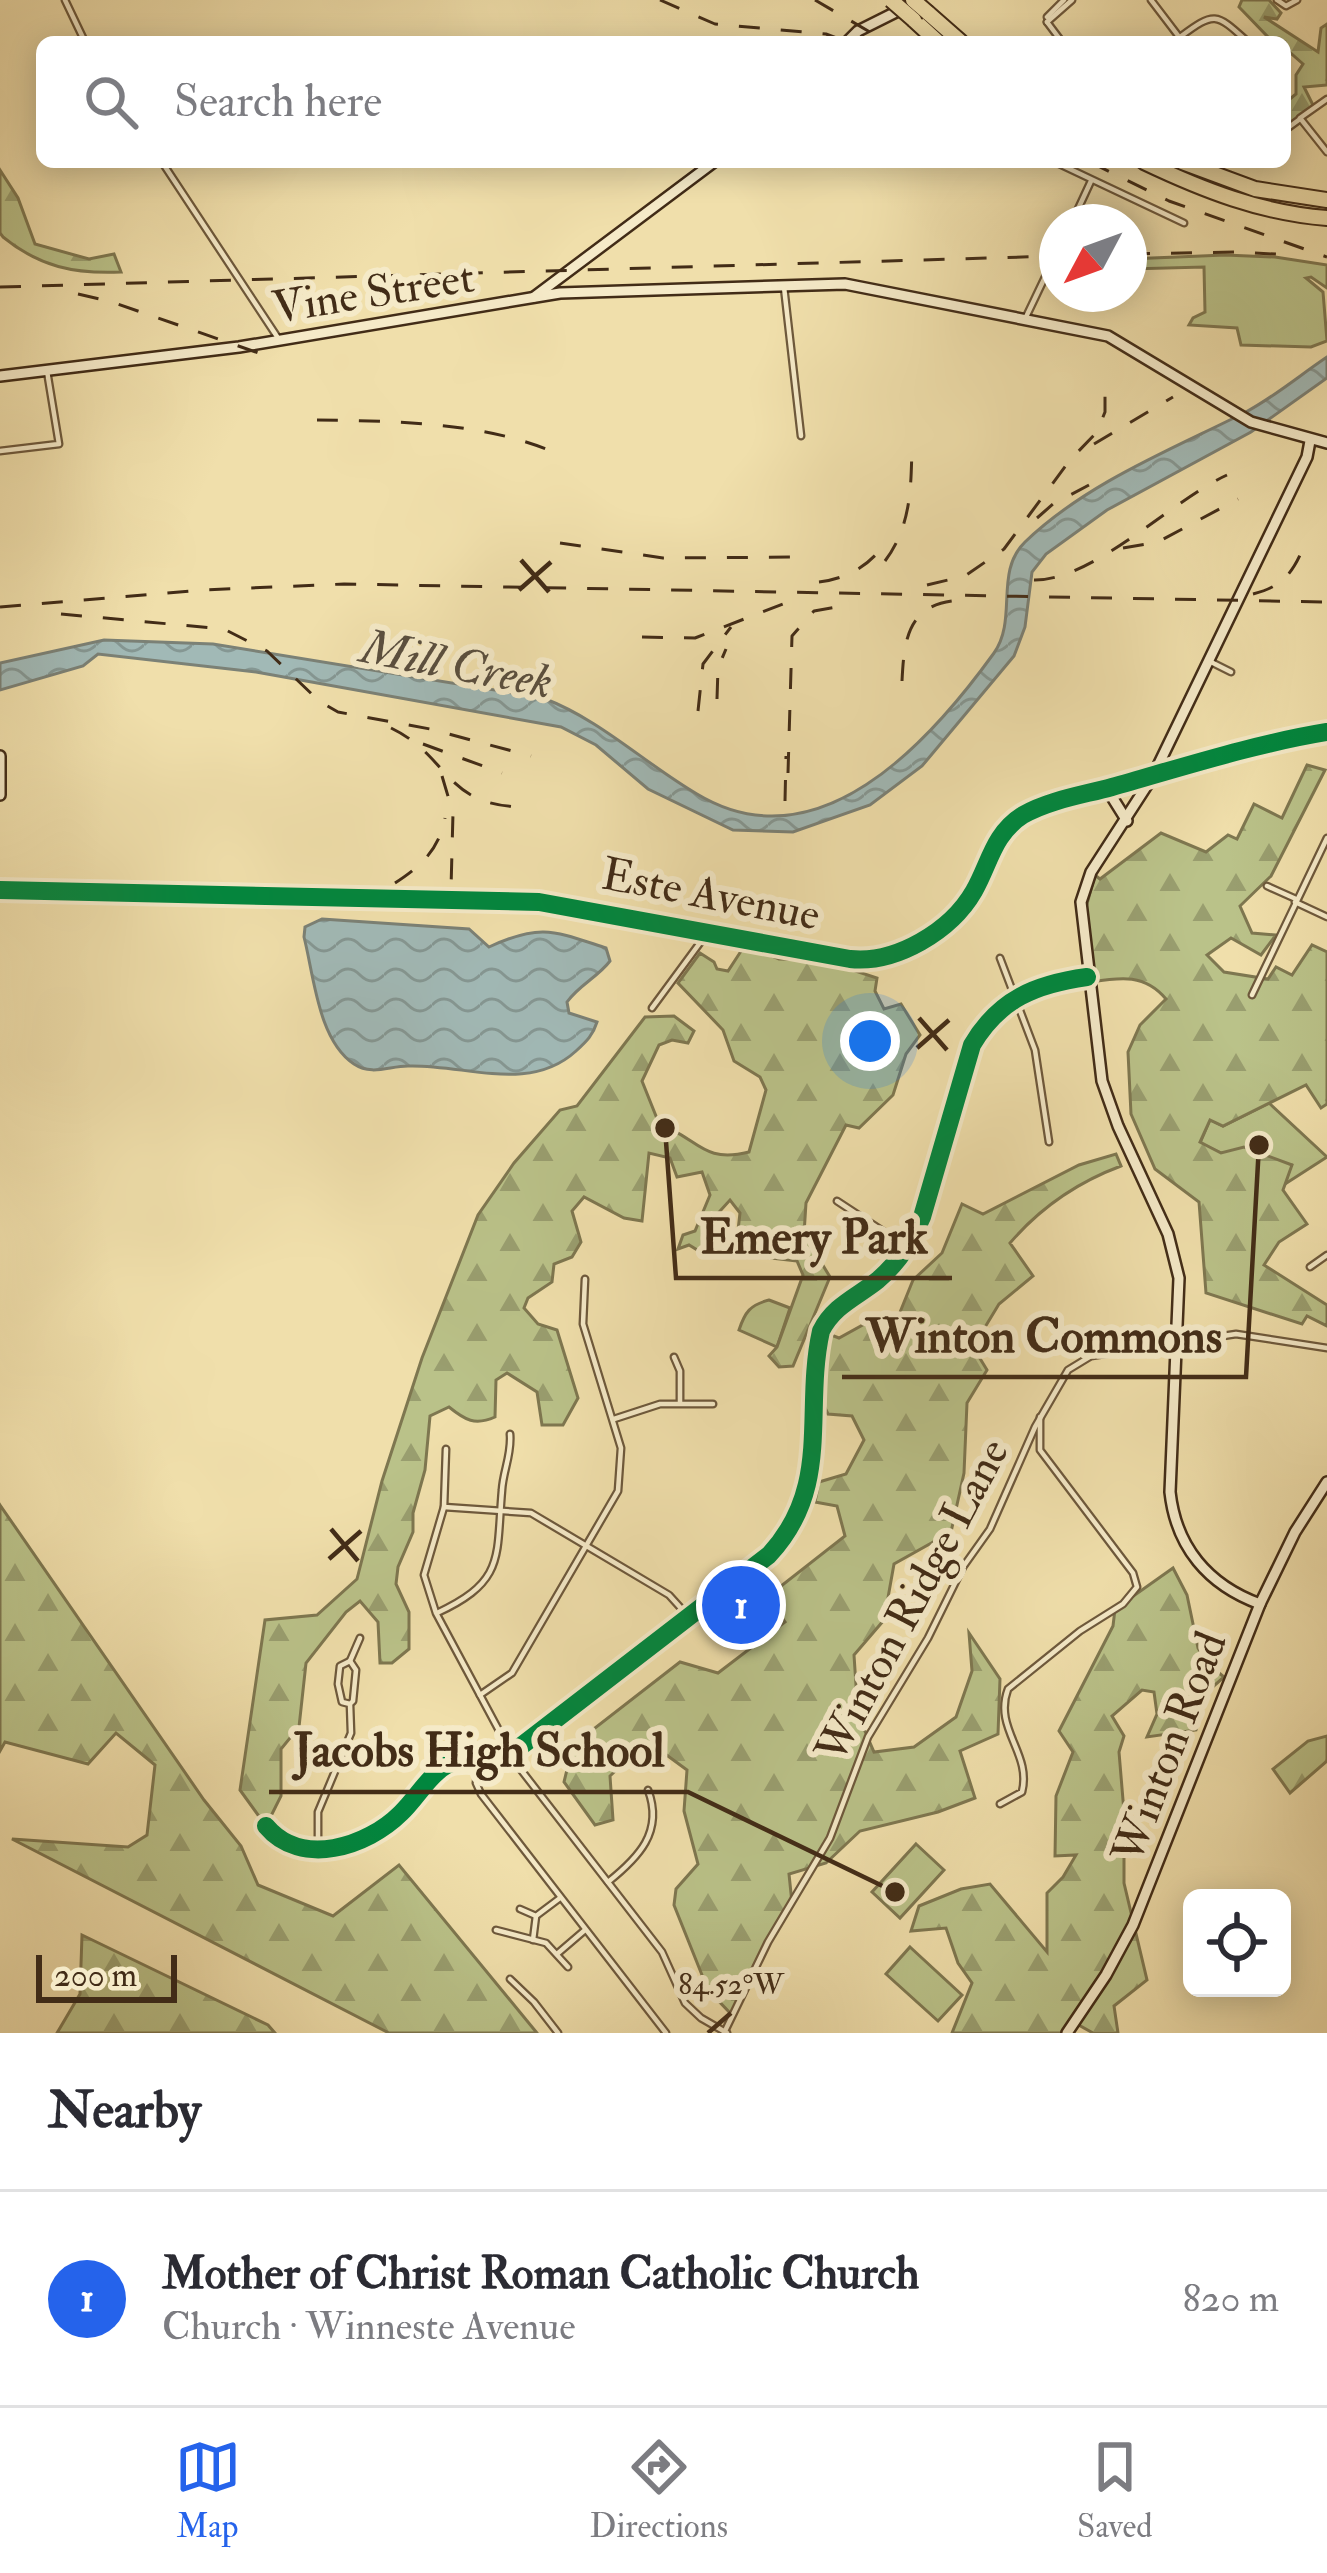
<!DOCTYPE html>
<meta charset="utf-8">
<style>
body{margin:0;font-family:"IM FELL Double Pica",serif;background:#f2f2f3;color:#2b2b33}
.controls{position:absolute;right:36px;bottom:36px;display:grid;overflow:hidden;border-radius:18px;box-shadow:0 6px 30px #0003}
.controls button{width:108px;height:108px;display:grid;place-items:center;padding:0;border:0;border-bottom:3px solid #e1e1e2;background:#fff;color:#2b2b33;font:60px sans-serif}
.compass{position:absolute;left:1039px;top:204px;width:108px;height:108px;border-radius:50%;background:#fff;box-shadow:0 6px 30px #0003;rotate:229deg}
.scale{position:absolute;left:36px;bottom:30px;width:141px;box-sizing:border-box;padding-left:12px;border:6px solid #422c17;border-top:0;font-size:33px;line-height:42px;white-space:nowrap;color:#422c17;-webkit-text-stroke:9px #f5eac8;paint-order:stroke}
.you{position:absolute;left:870px;top:1041px;width:42px;height:42px;margin:-30px;border:9px solid #fff;border-radius:50%;background:#1a73e8;box-shadow:0 0 0 18px #1a73e833}
.badge{display:grid;place-items:center;width:78px;height:78px;border-radius:50%;background:#2563eb;color:#fff;font-size:39px;font-weight:700}
.pin{position:absolute;translate:-50% -50%;border:6px solid #fff;box-shadow:0 3px 12px #0006}
.list{margin:0;padding:0;list-style:none}
h2{display:flex;justify-content:space-between;align-items:center;height:156px;margin:0;padding:0 48px;font-size:51px}
h2 small{font-size:39px;font-weight:400;color:#7c7c81}
.list li{display:grid;grid-template-columns:78px 1fr auto;gap:36px;align-items:center;box-sizing:border-box;height:216px;padding:0 48px;border-top:3px solid #e1e1e2}
.list b{display:block;font-size:45px;white-space:nowrap}
.list p{margin:0;font-size:39px;white-space:nowrap;color:#7c7c81}
.list em{font-size:39px;font-style:normal;color:#7c7c81}
.icon{flex:none;width:66px;height:66px;fill:none;stroke:currentColor;stroke-width:2;stroke-linecap:round;stroke-linejoin:round}
.map{position:relative;flex:none;width:1327px;height:2033px;overflow:hidden}
.search{position:absolute;background:#fff;box-shadow:0 6px 30px #0003;left:36px;right:36px;top:36px;height:132px;display:flex;align-items:center;gap:30px;box-sizing:border-box;padding:0 42px;border-radius:18px;color:#7c7c81;font-size:45px}
.sheet{height:372px;background:#fff}
nav{display:flex;justify-content:space-around;align-items:center;box-sizing:border-box;height:168px;border-top:3px solid #e1e1e2;background:#fff;font-size:33px;color:#7c7c81}
nav a{display:grid;justify-items:center;gap:6px}
nav .on{color:#2563eb}
.map>svg:first-child{display:block}
.green{fill:#bac289;stroke:#7e7750;stroke-width:3}
.forest{fill:url(#forest-firs);stroke:#7e7750;stroke-width:3}
.water{fill:url(#water-waves);stroke:#7b8176;stroke-width:3}
.lines{fill:none;stroke-linecap:round;stroke-linejoin:round}
.street-casing{stroke:#6e593c;stroke-width:9}
.secondary-casing{stroke:#422c17;stroke-width:14}
.highway-casing{stroke:#422c17;stroke-width:18}
.street{stroke:#f5eac8;stroke-width:4.5}
.secondary{stroke:#f5eac8;stroke-width:9}
.highway{stroke:#f0dfab;stroke-width:14}
.rail{stroke:#422c17;stroke-width:3;stroke-dasharray:21 21;stroke-linecap:butt}
.highway-bridge-casing{stroke:#422c17;stroke-width:18;stroke-linecap:butt}
.highway-bridge{stroke:#f0dfab;stroke-width:14}
.cycleway-casing{stroke:#f5eac8;stroke-width:26}
.cycleway{stroke:#00873e;stroke-width:18}
.ticks{fill:none;stroke:#422c17;stroke-width:4.5}
.labels{text-anchor:middle;stroke-width:12;stroke-linejoin:round;paint-order:stroke}
.street-label{font-size:45px;fill:#422c17;stroke:#f5eac8}
.water-label{font-size:48px;font-style:italic;fill:#5a4f3f;stroke:#f5eac8}
.ticks-label{font-size:30px;text-anchor:middle;fill:#422c17;stroke:#f5eac8;stroke-width:12;stroke-linejoin:round;paint-order:stroke}
.leader{fill:none;stroke:#422c17;stroke-width:4.5}
.callout-dot{fill:#422c17;stroke:#f5eac8;stroke-width:4.5}
.callout-label{font-size:48px;text-anchor:middle;font-weight:bold;fill:#422c17;stroke:#f5eac8;stroke-width:12;stroke-linejoin:round;paint-order:stroke}
</style>
<div class="map">
<svg width="1327" height="2033" viewBox="0 0 1327 2033">
<defs>
<pattern id="forest-firs" width="22" height="20" patternUnits="userSpaceOnUse" patternTransform="scale(3)"><rect width="22" height="20" fill="#bac289"/><path d="M5 1l3.5 6h-7zM16 11l3.5 6h-7z" fill="#999e6f"/></pattern>
<pattern id="water-waves" width="16" height="10" patternUnits="userSpaceOnUse" patternTransform="scale(3)"><rect width="16" height="10" fill="#a1b9b6"/><path d="M0 5q4-4 8 0t8 0" fill="none" stroke="#859793"/></pattern>
</defs>
<rect width="100%" height="100%" fill="#f0dfab"/>
<filter id="stains"><feTurbulence type="fractalNoise" baseFrequency=".00167" numOctaves="4"/><feColorMatrix values="0 0 0 0 .2 0 0 0 0 .09 0 0 0 0 .02 0 0 0 .5 -.17"/></filter>
<radialGradient id="worn" r=".72"><stop offset=".6" stop-color="#630" stop-opacity="0"/><stop offset="1" stop-color="#630" stop-opacity=".3"/></radialGradient>
<g class="green">
<polygon points="1225,255 1275,257 1327,265 1327,288 1311,277 1306,278 1323,292 1327,341 1311,347 1241,345 1237,328 1189,325 1193,318 1205,312 1204,267 1129,269 1129,259"/>
<polygon points="1269,1103 1327,1157 1285,1184 1291,1165 1221,1153 1200,1143 1210,1120 1223,1126"/>
<path d="M769,1300L790,1308L777,1347L739,1330C745,1312 750,1305 769,1300Z"/>
<polygon points="916,1844 944,1870 900,1918 872,1892"/>
<polygon points="910,1947 962,1995 938,2021 886,1974"/>
</g>
<g class="forest">
<polygon points="1242,0 1269,0 1281,13 1277,19 1264,17 1318,52 1321,28 1327,24 1327,85 1304,87 1314,107 1290,124 1285,120 1285,103 1296,94 1296,75 1303,64 1285,48 1285,42 1270,39 1239,7"/>
<path d="M0,170L18,198L35,244L89,259L114,254L121,272C74,274 40,267 3,237L0,233Z"/>
<path d="M1307,765L1325,770L1271,876L1240,906L1252,933L1276,935L1261,955L1231,938L1207,955L1224,972L1268,979L1276,967L1292,975L1312,945L1327,952V1104L1321,1108L1306,1085L1223,1126L1210,1120L1200,1142L1221,1153L1244,1147L1292,1165L1283,1190L1307,1224L1279,1242L1264,1265L1327,1305V1326L1307,1316L1302,1324L1206,1293L1199,1202L1155,1169L1131,1114L1128,1052L1140,1025L1166,999C1145,974 1121,977 1092,982L1083,918L1095,875L1100,879L1161,833L1206,852L1228,835L1237,839L1254,804L1282,818Z"/>
<path d="M745,945L779,959L822,960L877,978L875,991L884,1009L901,1004L920,1035L906,1054L893,1095L859,1128L846,1125L806,1203L804,1234L830,1277L793,1366L779,1367L769,1356L777,1347L803,1275L797,1261L762,1257L737,1239L740,1213L730,1200L711,1221C713,1235 713,1244 699,1251L689,1245L678,1249L683,1235L695,1231L710,1195L702,1172L677,1177L670,1158L649,1153L642,1221L624,1218L584,1197L572,1211L581,1242L572,1257L554,1264L552,1282L528,1298L524,1308L538,1324L557,1330L578,1398L563,1425H542L537,1392L507,1373L496,1380L495,1417C475,1426 465,1420 449,1407L430,1416L425,1470L413,1513V1532L398,1567L396,1584L409,1612V1649L392,1663H380L378,1622L360,1601L346,1612L306,1663L299,1727L281,1749V1796L266,1826L240,1790L265,1620L317,1615L357,1579L382,1481L422,1358L478,1215L514,1163L560,1110L577,1106L645,1017L674,1016L694,1031L688,1043L672,1040L659,1045L642,1081L660,1126C698,1136 700,1164 749,1152L766,1090L760,1077L734,1061L723,1030L678,983L700,953L714,962L717,969L728,971Z"/>
<path d="M1116,1154L1121,1166C1078,1182 1040,1208 1010,1243L1033,1276L999,1304L973,1347L987,1370L967,1403L964,1473L951,1532L894,1564L884,1620L854,1655L858,1715L874,1752L914,1747L956,1717L972,1671L969,1633L1000,1679L998,1734L960,1751L975,1798L938,1812L860,1831L826,1863L789,1874L792,1903L768,1942L734,2017L708,1990L674,1905L676,1889L698,1864L684,1811L687,1770L657,1748L631,1756L610,1776L613,1820L595,1825L564,1782L573,1745L680,1662L718,1673L785,1622L767,1597L845,1536L837,1506L815,1502L819,1482L846,1474L864,1440L852,1416L828,1414L816,1389L821,1331L839,1338L870,1321L892,1332L913,1280L942,1253L962,1204L983,1214L1079,1165Z"/>
<polygon points="0,1505 204,1800 241,1846 258,1885 333,1916 399,1865 537,2033 389,2033 12,1839 128,1847 147,1835 155,1765 116,1733 88,1764 5,1742 0,1751"/>
<polygon points="1173,1568 1187,1595 1198,1648 1206,1662 1224,1677 1208,1691 1196,1730 1147,1737 1157,1714 1154,1692 1142,1690 1112,1716 1124,1736 1119,1752 1124,1812 1124,1883 1147,1980 1114,2006 1118,2033 1093,2033 1075,2023 1067,2033 952,2033 972,1983 958,1963 946,1928 911,1931 919,1906 961,1889 990,1884 1047,1952 1047,1893 1063,1877 1076,1855 1055,1856 1056,1796 1073,1752 1059,1731 1113,1626 1115,1609"/>
<polygon points="1327,1736 1327,1761 1290,1793 1273,1769 1308,1741"/>
<polygon points="82,1935 268,2025 275,2033 57,2033 80,1994"/>
</g>
<g class="water">
<path d="M1327,357V378L1251,432L1107,510L1046,554L1032,572L1025,627L1014,656L922,766L870,805L793,832L733,830L648,789L596,745L561,727L256,672L98,654L83,666L0,690V663L104,640L213,644L543,698C601,720 644,763 697,794C818,867 929,743 994,653C1018,619 994,572 1025,542C1085,484 1170,450 1244,413C1273,398 1300,375 1327,357Z"/>
<path d="M322,919L469,929L489,947C541,923 554,931 606,948L610,961C598,977 579,985 567,1002L569,1013L597,1022C593,1035 587,1041 576,1051C529,1094 465,1064 408,1066C389,1066 372,1076 354,1064C318,1040 314,976 304,937L305,927Z"/>
</g>
<g class="lines">
<g class="street-casing">
<g id="street">
<polyline points="65,0 85,42"/>
<polyline points="1151,0 1183,42"/>
<polyline points="1277,0 1286,6 1297,0"/>
<polyline points="1047,17 1064,0"/>
<polyline points="1047,22 1072,0"/>
<polyline points="1047,22 1062,42"/>
<path d="M1180,37C1215,11 1216,13 1248,42"/>
<polyline points="1327,99 1300,118 1327,152"/>
<polyline points="1285,130 1300,119"/>
<polyline points="162,162 278,338"/>
<polyline points="1055,162 1184,223"/>
<polyline points="1072,222 1091,181"/>
<polyline points="784,287 801,436"/>
<polyline points="1026,317 1057,252"/>
<polyline points="0,451 59,444 47,371"/>
<polyline points="1209,661 1231,672"/>
<polyline points="1267,886 1296,899"/>
<polyline points="1295,902 1327,917"/>
<polyline points="1000,958 1035,1050 1049,1142"/>
<polyline points="1252,995 1327,838"/>
<polyline points="652,1008 705,936"/>
<polyline points="837,1201 907,1247"/>
<polyline points="1310,1267 1327,1255"/>
<polyline points="674,1357 680,1371 680,1403"/>
<polyline points="614,1419 660,1404 713,1404"/>
<polyline points="446,1449 444,1507 424,1575 436,1613 518,1766 662,1952 685,2003 701,2018 727,2033"/>
<polyline points="444,1507 531,1513 669,1595 688,1616"/>
<path d="M437,1613C506,1581 496,1557 502,1490C503,1471 512,1454 510,1434"/>
<polyline points="350,1661 360,1638"/>
<polyline points="480,1695 512,1673 618,1491 621,1448 583,1324 585,1279"/>
<polyline points="478,1764 476,1783 481,1794 666,2033"/>
<path d="M1000,1804L1022,1792C1032,1753 993,1729 1008,1689L1080,1631L1123,1604L1137,1587L1133,1573L1040,1450V1417"/>
<path d="M266,1826C301,1868 367,1847 401,1813C416,1799 429,1775 447,1765C464,1757 485,1767 503,1760L769,1555C833,1486 803,1412 821,1331C834,1305 857,1297 878,1280C899,1262 911,1242 922,1217L972,1045C999,999 1036,984 1087,977"/>
<polyline points="318,1850 318,1812 351,1733 350,1704 353,1701 356,1670 350,1661 340,1666 338,1684 342,1702 350,1704"/>
<path d="M608,1882C638,1858 664,1832 648,1790"/>
<polyline points="520,1909 536,1916 560,1898"/>
<polyline points="496,1930 546,1943 568,1967"/>
<polyline points="533,1940 536,1916"/>
<polyline points="557,1954 585,1930"/>
<polyline points="510,1979 534,2002 558,2033"/>
<polyline points="724,2033 768,1942 830,1838 868,1737 928,1638 963,1567 990,1529 1035,1427 1068,1370 1091,1356 1236,1334 1327,1348"/>
</g>
</g>
<g class="secondary-casing">
<g id="secondary">
<polyline points="847,42 858,31 906,7"/>
<polyline points="534,297 714,162"/>
<polyline points="0,376 239,347 560,293 845,284 1108,336 1251,422 1327,443"/>
<polyline points="0,756 0,795"/>
<polyline points="1107,789 1127,821"/>
<path d="M0,890L539,902L850,959C896,964 951,931 974,891C990,863 993,834 1023,815C1049,800 1083,795 1112,787C1183,767 1254,744 1327,732"/>
<path d="M1260,1604C1208,1585 1176,1547 1170,1492L1179,1278L1168,1234L1118,1126L1102,1081L1081,902L1091,872L1153,776L1307,457L1310,441"/>
<polyline points="1067,2033 1106,1975 1133,1925 1260,1604 1295,1532 1327,1482"/>
</g>
</g>
<g class="highway-casing">
<g id="highway">
<polyline points="928,13 961,42"/>
<polyline points="914,20 938,42"/>
<path d="M1144,162C1203,190 1261,213 1327,218"/>
<polyline points="1182,162 1255,189 1327,200"/>
</g>
</g>
<use href="#street" class="street"/>
<use href="#secondary" class="secondary"/>
<use href="#highway" class="highway"/>
<g class="rail">
<polyline points="660,0 715,24 826,34 847,42"/>
<polyline points="815,0 887,42"/>
<polyline points="1090,162 1169,201 1327,257"/>
<polyline points="1129,254 1240,252 1291,255"/>
<polyline points="0,287 1057,256"/>
<polyline points="78,294 112,302 270,357"/>
<path d="M317,420C394,421 490,422 560,455"/>
<polyline points="1094,444 1173,397"/>
<polyline points="1037,518 1053,504 1089,485"/>
<polyline points="560,543 663,558 808,557"/>
<polyline points="1123,548 1158,542 1238,499"/>
<path d="M885,561C912,525 911,485 912,443"/>
<path d="M1034,580C1093,581 1172,500 1227,475"/>
<path d="M819,582C846,579 872,565 886,541"/>
<polyline points="927,585 965,576 1004,549 1070,460 1097,432 1105,412 1105,385"/>
<path d="M1253,594C1282,587 1293,573 1304,546"/>
<polyline points="0,607 203,590 344,584 1327,602"/>
<polyline points="61,614 224,629 267,651 319,701 338,712 430,729 531,756"/>
<polyline points="642,637 695,638 783,604"/>
<path d="M902,681C904,642 907,607 952,601"/>
<polyline points="717,699 718,668 726,649"/>
<polyline points="698,711 703,664 731,627"/>
<path d="M391,728C451,757 443,806 524,807"/>
<polyline points="423,744 502,773"/>
<polyline points="788,773 792,636 814,611 848,605"/>
<polyline points="442,776 453,813 451,889"/>
<polyline points="785,801 786,756"/>
<path d="M395,883C421,866 439,850 445,818"/>
</g>
<g class="highway-bridge-casing">
<g id="highway-bridge">
<polyline points="891,0 914,20"/>
<polyline points="913,0 928,13"/>
</g>
</g>
<use href="#highway-bridge" class="highway-bridge"/>
<g class="cycleway-casing">
<g id="cycleway">
<path d="M0,890L539,902L850,959C896,964 951,931 974,891C990,863 993,834 1023,815C1049,800 1083,795 1112,787C1183,767 1254,744 1327,732"/>
<path d="M266,1826C301,1868 367,1847 401,1813C416,1799 429,1775 447,1765C464,1757 485,1767 503,1760L769,1555C833,1486 803,1412 821,1331C834,1305 857,1297 878,1280C899,1262 911,1242 922,1217L972,1045C999,999 1036,984 1087,977"/>
</g>
</g>
<use href="#cycleway" class="cycleway"/>
</g>
<path class="ticks" d="M521,560L549,592M519,590L551,562M919,1018L947,1050M917,1048L949,1020M331,1529L358,1561M329,1559L361,1531M708,2033L731,2013"/>
<g class="labels">
<g class="street-label">
<text transform="translate(373 291) rotate(-9)" y="16">Vine Street</text>
<text transform="translate(711 893) rotate(11)" y="16">Este Avenue</text>
<text transform="translate(911 1600) rotate(-62)" y="16">Winton Ridge Lane</text>
<text transform="translate(1168 1747) rotate(-69)" y="16">Winton Road</text>
</g>
<g class="water-label">
<text transform="translate(457 663) rotate(11)" y="17">Mill Creek</text>
</g>
</g>
<g class="ticks-label">
<text x="731" y="1994">84.52°W</text>
</g>
<path class="leader" d="M665 1128L676 1278H952M1259 1145L1246 1377H842M895 1892L688 1792H269"/>
<g class="callout-dot">
<circle cx="665" cy="1128" r="12"/>
<circle cx="1259" cy="1145" r="12"/>
<circle cx="895" cy="1892" r="12"/>
</g>
<g class="callout-label">
<text x="814" y="1253">Emery Park</text>
<text x="1044" y="1352">Winton Commons</text>
<text x="479" y="1766">Jacobs High School</text>
</g>
<rect width="100%" height="100%" filter="url(#stains)"/>
<rect width="100%" height="100%" fill="url(#worn)"/>
</svg>
<div class="controls">
<button><svg class="icon" aria-label="locate" viewBox="0 0 24 24"><circle cx="12" cy="12" r="6"/><path d="M12 2v4M12 18v4M2 12h4M18 12h4"/></svg></button>
</div>
<svg class="compass" viewBox="-18 -18 36 36"><path d="M0-13l5 13h-10z" fill="#e53935"/><path d="M0 13l5-13h-10z" fill="#7c7c81"/></svg>
<div class="scale">200 m</div>
<div class="you"></div>
<div class="pin badge" style="left:741px;top:1605px">1</div>
<div class="search"><svg class="icon" aria-label="search" viewBox="0 0 24 24"><circle cx="10" cy="10" r="6"/><path d="M15 15l6 6"/></svg>Search here</div>
</div>
<section class="sheet">
<h2>Nearby<small></small></h2>
<ul class="list">
<li><span class="badge">1</span><div><b>Mother of Christ Roman Catholic Church</b><p>Church · Winneste Avenue</p></div><em>820 m</em></li>
</ul>
</section>
<nav>
<a class="on"><svg class="icon" aria-label="map" viewBox="0 0 24 24"><path d="M3 6l6-2 6 2 6-2v14l-6 2-6-2-6 2zM9 4v14M15 6v14"/></svg>Map</a>
<a><svg class="icon" aria-label="directions" viewBox="0 0 24 24"><path d="M12 3l9 9-9 9-9-9zM9 14v-3h6M13 9l2 2-2 2"/></svg>Directions</a>
<a><svg class="icon" aria-label="saved" viewBox="0 0 24 24"><path d="M7 4h10v16l-5-4-5 4z"/></svg>Saved</a>
</nav>
